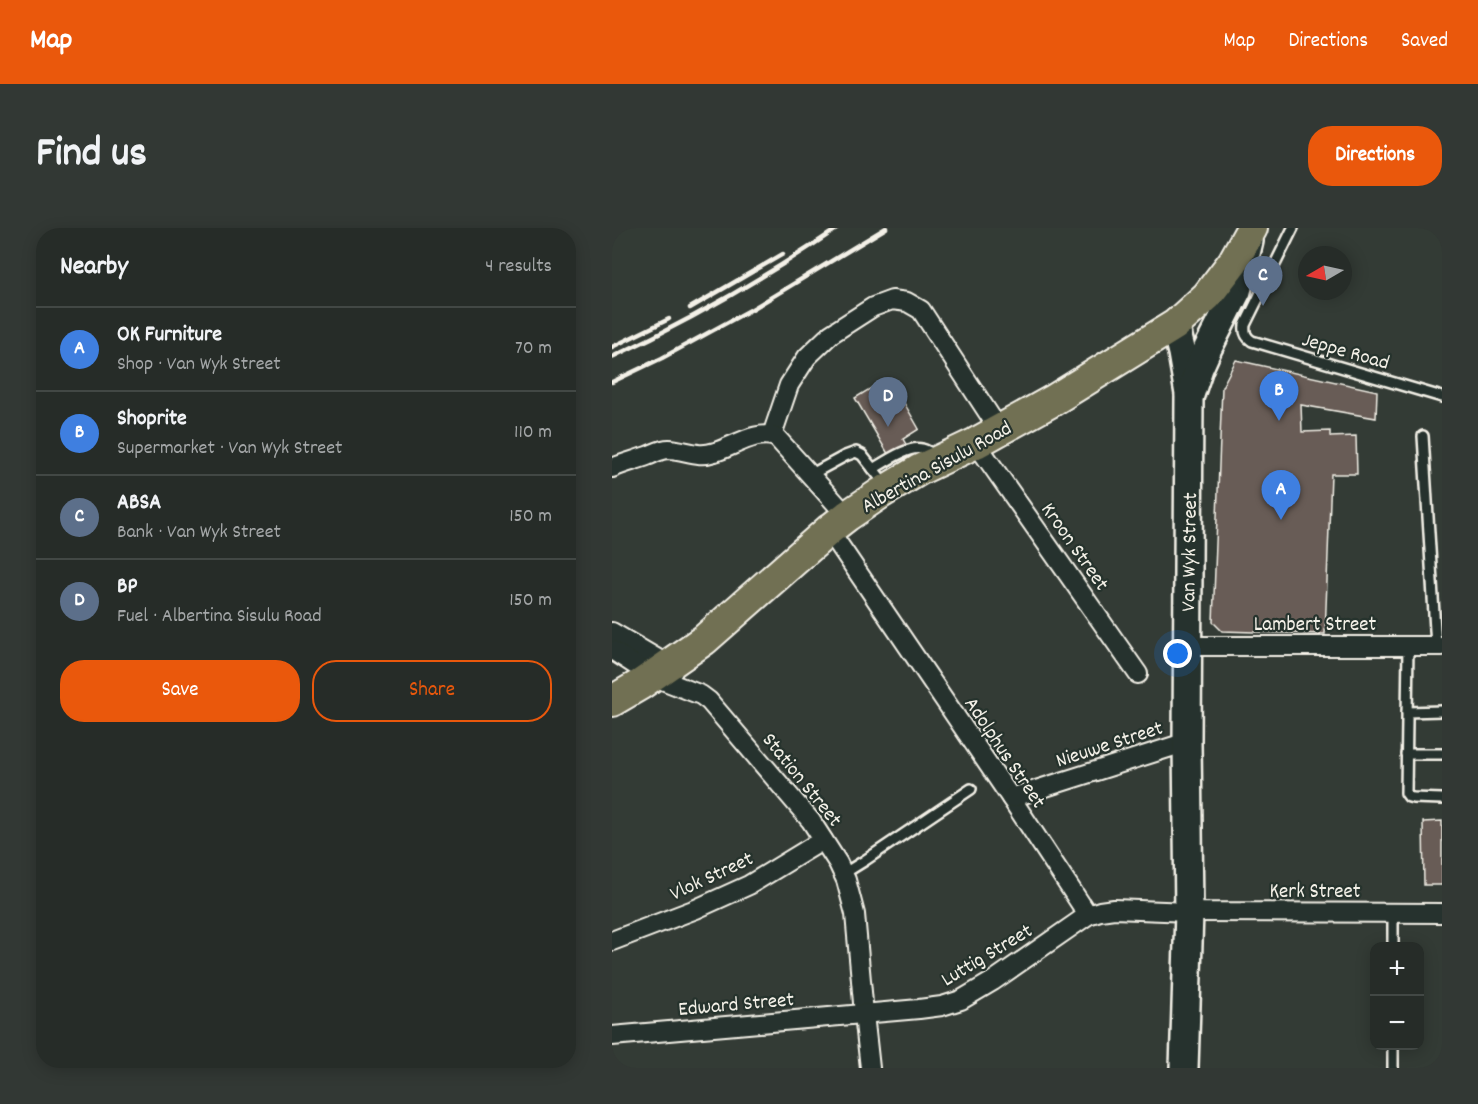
<!DOCTYPE html>
<meta charset="utf-8">
<style>
body{margin:0;font-family:Dekko,sans-serif;background:#323834;color:#f1f3f6}
.controls{position:absolute;right:18px;bottom:18px;display:grid;overflow:hidden;border-radius:12px;box-shadow:0 3px 15px #0003}
.controls button{width:54px;height:54px;display:grid;place-items:center;padding:0;border:0;border-bottom:2px solid #424845;background:#262c28;color:#f1f3f6;font:30px sans-serif}
.compass{position:absolute;left:686px;top:18px;width:54px;height:54px;border-radius:50%;background:#262c28;box-shadow:0 3px 15px #0003;rotate:261deg}
.you{position:absolute;left:566px;top:426px;width:21px;height:21px;margin:-15px;border:4px solid #fff;border-radius:50%;background:#1a73e8;box-shadow:0 0 0 9px #1a73e833}
.badge{display:grid;place-items:center;width:39px;height:39px;border-radius:50%;background:#ea580c;color:#fff;font-size:20px;font-weight:700}
.pin{position:absolute;translate:-50% -50px;filter:drop-shadow(0 2px 3px #0008)}
.pin::after{content:'';position:absolute;top:32px;width:21px;height:18px;background:inherit;clip-path:polygon(0 0,100% 0,50% 100%)}
.list{margin:0;padding:0;list-style:none}
h2{display:flex;justify-content:space-between;align-items:center;height:78px;margin:0;padding:0 24px;font-size:26px}
h2 small{font-size:20px;font-weight:400;color:#a4a7a8}
.list li{display:grid;grid-template-columns:39px 1fr auto;gap:18px;align-items:center;box-sizing:border-box;height:84px;padding:0 24px;border-top:2px solid #424845}
.list b{display:block;font-size:22px;white-space:nowrap}
.list p{margin:0;font-size:20px;white-space:nowrap;color:#a4a7a8}
.list em{font-size:20px;font-style:normal;color:#a4a7a8}
.actions{display:flex;gap:12px;padding:18px 24px}
.actions a{flex:1;padding:14px 0;border:2px solid #ea580c;border-radius:24px;text-align:center;font-size:21px;color:#ea580c}
.actions .main{background:#ea580c;color:#fff}
.map{position:relative;flex:none;width:830px;height:840px;overflow:hidden;border-radius:24px}
header{display:flex;align-items:center;gap:36px;box-sizing:border-box;height:84px;padding:0 30px;background:#ea580c;color:#fff}
header strong{font-size:28px}
nav{display:flex;gap:33px;margin-inline-start:auto;font-size:21px}
.intro{display:flex;align-items:center;justify-content:space-between;box-sizing:border-box;height:144px;padding:0 36px}
h1{margin:0;font-size:42px}
.button{padding:15px 27px;border-radius:24px;background:#ea580c;color:#fff;font-size:21px;font-weight:700}
main{display:flex;gap:36px;padding:0 36px}
aside{flex:1;background:#262c28;border-radius:24px;box-shadow:0 3px 15px #0003}
.map>svg:first-child{display:block}
.building{fill:#675c56;stroke:#f4f1e8;stroke-width:1.5}
.lines{fill:none;stroke-linecap:round;stroke-linejoin:round}
.lane-casing{stroke:#f4f1e8;stroke-width:14}
.street-casing{stroke:#f4f1e8;stroke-width:22}
.secondary-casing{stroke:#f4f1e8;stroke-width:32}
.primary-casing{stroke:#f4f1e8;stroke-width:34}
.lane{stroke:#26332d;stroke-width:9}
.street{stroke:#26332d;stroke-width:18}
.secondary{stroke:#26332d;stroke-width:27}
.primary{stroke:#716f52;stroke-width:30}
.rail{stroke:#f4f1e8;stroke-width:4.5}
.labels{text-anchor:middle;stroke-width:4.5;stroke-linejoin:round;paint-order:stroke}
.street-label{font-size:21px;fill:#f4f1e8;stroke:#26332d}
</style>
<header>
<strong>Map</strong>
<nav><a>Map</a><a>Directions</a><a>Saved</a></nav>
</header>
<div class="intro"><h1>Find us</h1><a class="button">Directions</a></div>
<main>
<aside>
<h2>Nearby<small>4 results</small></h2>
<ul class="list">
<li><span class="badge" style="background:#3f7fe0">A</span><div><b>OK Furniture</b><p>Shop · Van Wyk Street</p></div><em>70 m</em></li>
<li><span class="badge" style="background:#3f7fe0">B</span><div><b>Shoprite</b><p>Supermarket · Van Wyk Street</p></div><em>110 m</em></li>
<li><span class="badge" style="background:#5c6f8a">C</span><div><b>ABSA</b><p>Bank · Van Wyk Street</p></div><em>150 m</em></li>
<li><span class="badge" style="background:#5c6f8a">D</span><div><b>BP</b><p>Fuel · Albertina Sisulu Road</p></div><em>150 m</em></li>
</ul>
<div class="actions"><a class="main">Save</a><a>Share</a></div>
</aside>
<div class="map">
<svg width="830" height="840" viewBox="0 0 830 840">
<rect width="100%" height="100%" fill="#333b35"/>
<filter id="ink" filterUnits="userSpaceOnUse"><feTurbulence type="fractalNoise" baseFrequency=".0167" numOctaves="2"/><feDisplacementMap in="SourceGraphic" scale="12" xChannelSelector="R" yChannelSelector="G"/><feConvolveMatrix kernelMatrix="1 2 1 2 8 2 1 2 1" color-interpolation-filters="sRGB"/></filter>
<g filter="url(#ink)">
<g class="building">
<polygon points="624,132 765,163 764,190 689,177 690,204 718,203 718,209 744,208 745,246 719,246 713,406 610,403 601,394 610,159"/>
<polygon points="261,159 275,183 291,173 307,201 291,211 296,220 279,231 243,170"/>
<polygon points="830,593 830,657 812,657 811,594"/>
</g>
<g class="lines">
<g class="lane-casing">
<g id="lane">
<path d="M681,0L633,97C632,105 634,109 640,113L830,169"/>
<polyline points="632,58 660,38"/>
<polyline points="811,208 824,418"/>
<path d="M261,241C273,234 297,217 310,221C315,222 319,225 323,229"/>
<polyline points="198,247 233,228 244,224 250,227 273,256"/>
<polyline points="796,418 794,565 797,569 801,570 830,571"/>
<polyline points="795,484 830,483"/>
<polyline points="794,526 830,526"/>
<polyline points="231,646 252,633 359,561"/>
<polyline points="781,718 781,685"/>
<polyline points="781,840 781,818"/>
</g>
</g>
<g class="street-casing">
<g id="street">
<polyline points="160,207 177,157 195,129 219,106 261,79 280,72 295,74 309,82 388,203"/>
<polyline points="364,215 526,446"/>
<path d="M0,240C12,235 24,232 35,228C43,225 49,221 57,221C75,222 85,230 103,224C121,219 147,200 165,210L235,288"/>
<polyline points="217,302 399,570 476,687"/>
<polyline points="0,404 56,437 61,443"/>
<polyline points="575,418 830,418"/>
<polyline points="0,422 40,448 89,467 97,473 199,593 226,635 234,652 243,686 252,786 258,840"/>
<polyline points="399,570 575,514"/>
<polyline points="0,713 84,681 137,657 211,612"/>
<polyline points="0,808 307,781 330,778 349,772 381,753 476,687 488,683 502,681 577,684 830,685"/>
</g>
</g>
<g class="secondary-casing">
<g id="secondary">
<polyline points="563,97 570,125 577,166"/>
<polyline points="572,840 577,684 575,514 577,170 587,140 596,120 625,63 637,13"/>
</g>
</g>
<g class="primary-casing">
<polyline id="primary" points="0,473 29,456 92,412 217,302 235,288 269,265 307,242 364,215 440,173 563,97 595,68 621,34 640,0"/>
</g>
<use href="#lane" class="lane"/>
<use href="#street" class="street"/>
<use href="#secondary" class="secondary"/>
<use href="#primary" class="primary"/>
<g class="rail">
<polyline points="78,80 171,26"/>
<polyline points="0,119 57,91"/>
<path d="M0,129C79,92 154,49 226,0"/>
<polyline points="0,154 50,130 140,81 274,0"/>
</g>
</g>
</g>
<g class="labels">
<g class="street-label">
<text transform="translate(734 122) rotate(16)" y="7">Jeppe Road</text>
<text transform="translate(324 238) rotate(-29)" y="7">Albertina Sisulu Road</text>
<text transform="translate(464 318) rotate(55)" y="7">Kroon Street</text>
<text transform="translate(576 324) rotate(-89)" y="7">Van Wyk Street</text>
<text x="703" y="402">Lambert Street</text>
<text transform="translate(497 515) rotate(-18)" y="7">Nieuwe Street</text>
<text transform="translate(394 524) rotate(56)" y="7">Adolphus Street</text>
<text transform="translate(191 551) rotate(51)" y="7">Station Street</text>
<text transform="translate(99 647) rotate(-25)" y="7">Vlok Street</text>
<text x="703" y="669">Kerk Street</text>
<text transform="translate(374 726) rotate(-31)" y="7">Luttig Street</text>
<text transform="translate(124 775) rotate(-5)" y="7">Edward Street</text>
</g>
</g>
</svg>
<div class="controls">
<button>+</button>
<button>−</button>
</div>
<svg class="compass" viewBox="-18 -18 36 36"><path d="M0-13l5 13h-10z" fill="#e53935"/><path d="M0 13l5-13h-10z" fill="#a4a7a8"/></svg>
<div class="you"></div>
<div class="pin badge" style="left:669px;top:292px;background:#3f7fe0">A</div>
<div class="pin badge" style="left:667px;top:193px;background:#3f7fe0">B</div>
<div class="pin badge" style="left:651px;top:78px;background:#5c6f8a">C</div>
<div class="pin badge" style="left:276px;top:199px;background:#5c6f8a">D</div>
</div>
</main>
